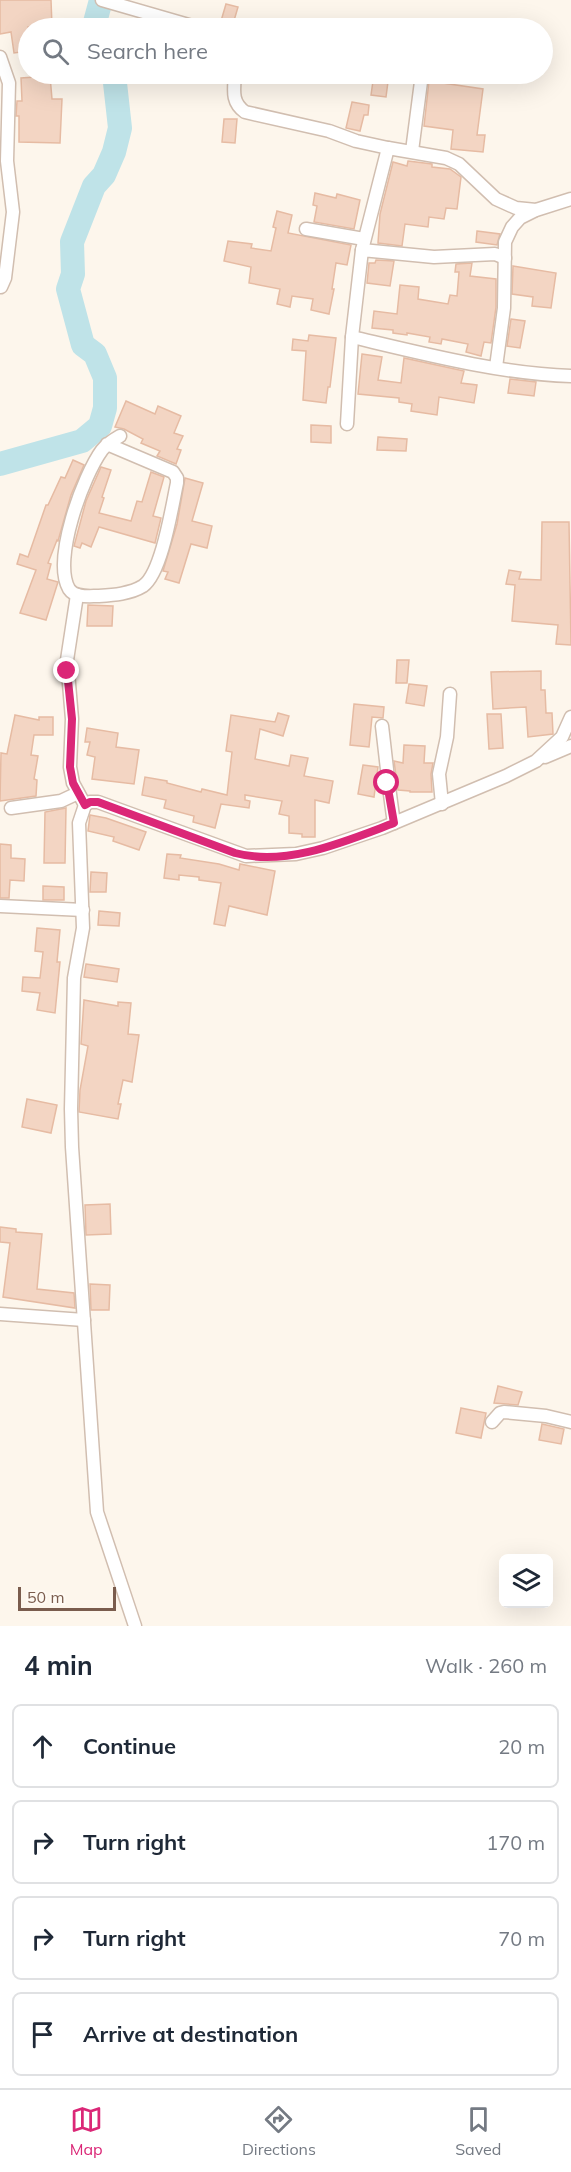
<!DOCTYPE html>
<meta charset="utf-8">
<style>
body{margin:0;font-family:Mulish,sans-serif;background:#f6f6f7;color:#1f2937}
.controls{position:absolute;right:18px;bottom:18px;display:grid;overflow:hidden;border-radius:9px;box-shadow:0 6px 24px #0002}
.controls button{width:54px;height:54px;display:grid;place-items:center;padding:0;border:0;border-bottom:2px solid #e0e1e3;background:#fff;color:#1f2937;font:30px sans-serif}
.scale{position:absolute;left:18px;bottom:15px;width:98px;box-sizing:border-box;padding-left:6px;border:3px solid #7a5c4d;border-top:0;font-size:16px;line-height:21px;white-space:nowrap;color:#7a5c4d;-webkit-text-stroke:4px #fffaf3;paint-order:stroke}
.stop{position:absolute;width:18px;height:18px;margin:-14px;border:4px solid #db2777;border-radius:50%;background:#fff}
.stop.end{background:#db2777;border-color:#fff;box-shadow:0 2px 6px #0008}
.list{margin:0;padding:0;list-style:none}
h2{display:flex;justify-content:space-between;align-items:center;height:78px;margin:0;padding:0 24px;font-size:26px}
h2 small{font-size:20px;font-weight:400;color:#747a83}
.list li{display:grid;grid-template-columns:39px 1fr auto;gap:18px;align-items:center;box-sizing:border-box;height:84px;margin:0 12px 12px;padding:0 12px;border:2px solid #e0e1e3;border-radius:9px}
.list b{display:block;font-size:22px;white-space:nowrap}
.list em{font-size:20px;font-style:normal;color:#747a83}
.icon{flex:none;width:33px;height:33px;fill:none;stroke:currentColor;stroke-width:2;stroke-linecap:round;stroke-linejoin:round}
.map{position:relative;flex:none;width:571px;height:1626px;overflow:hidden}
.search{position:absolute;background:#fff;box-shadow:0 6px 24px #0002;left:18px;right:18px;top:18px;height:66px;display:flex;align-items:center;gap:15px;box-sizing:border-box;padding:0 21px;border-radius:33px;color:#747a83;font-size:22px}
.sheet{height:462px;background:#fff}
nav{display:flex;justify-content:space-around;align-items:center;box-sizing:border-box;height:84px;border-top:2px solid #e0e1e3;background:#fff;font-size:16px;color:#747a83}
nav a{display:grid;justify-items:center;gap:3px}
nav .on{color:#db2777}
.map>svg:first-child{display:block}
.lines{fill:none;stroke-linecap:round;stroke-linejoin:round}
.river{stroke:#bfe3e8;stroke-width:24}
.building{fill:#f3d5c3;stroke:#e6bba3;stroke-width:1.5}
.street-casing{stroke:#d1beb0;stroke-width:15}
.street{stroke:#fff;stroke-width:12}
.route{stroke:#db2777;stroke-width:8}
</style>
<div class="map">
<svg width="571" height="1626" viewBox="0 0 571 1626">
<rect width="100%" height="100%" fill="#fdf6ec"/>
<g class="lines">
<g class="river">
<polyline points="95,28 94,26 101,0"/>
<polyline points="0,464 82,441 100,426 105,408 105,378 95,354 83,345 68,289 73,274 72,242 94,186 104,175 114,152 120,128 114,74"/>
</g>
</g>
<g class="building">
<polygon points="0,0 51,0 52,26 28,27 28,51 14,53 11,32 0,34"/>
<polygon points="226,4 238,7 233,24 221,21"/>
<polygon points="374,74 389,74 386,97 371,95"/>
<polygon points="50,76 52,99 62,99 60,143 19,142 19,116 16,116 17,101 22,101 21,78"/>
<polygon points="429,81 483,89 477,135 485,135 483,152 451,149 453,130 424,126"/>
<polygon points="352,102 369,105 368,115 364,115 360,131 346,128"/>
<polygon points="224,119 237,119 235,143 222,142"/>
<polygon points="408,161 432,164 432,167 450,169 461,177 457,209 446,208 444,219 429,217 428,227 405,224 402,246 378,243 380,214 393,162 407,166"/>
<polygon points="315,193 336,198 337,194 360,200 354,229 314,222 317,206 313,205"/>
<polygon points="277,211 292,215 288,233 351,245 347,265 336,263 332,289 334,289 329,314 311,310 313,299 292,296 290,307 277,304 280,289 249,283 251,267 224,261 228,241 252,244 251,248 271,251 276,228 273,227"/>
<polygon points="477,231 500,234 497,245 476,242"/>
<polygon points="376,260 394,261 390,286 367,283 369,263 375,263"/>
<polygon points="472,263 470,276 496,279 496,307 491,343 484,342 481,356 466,352 468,344 442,339 441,344 429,342 430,337 407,333 407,335 393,333 393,330 372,328 374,311 397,314 400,285 419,287 418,299 448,304 450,295 457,296 459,272 455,272 456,264"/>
<polygon points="513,266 556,273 551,308 532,306 533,297 512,294"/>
<polygon points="511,319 525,321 520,348 507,346"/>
<polygon points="309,335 336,338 330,387 328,387 326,403 303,400 306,351 292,350 293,339 308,341"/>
<polygon points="362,354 382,357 378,380 401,383 404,358 464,371 461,383 477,385 474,403 439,397 437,415 411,411 412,404 399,402 399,398 358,394"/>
<polygon points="510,379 536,382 534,396 508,393"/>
<polygon points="126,401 155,414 158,406 181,416 174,433 183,436 177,449 181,450 176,464 157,456 160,451 141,443 143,439 124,429 115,427"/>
<polygon points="311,425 331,426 331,443 311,442"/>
<polygon points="378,437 407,439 406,451 377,450"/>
<polygon points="73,460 84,465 71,495 58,541 57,540 48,563 51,564 47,579 58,582 46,620 20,613 36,570 17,564 20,554 28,557 46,505 48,505 61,477 65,478"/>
<polygon points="101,467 111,470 102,497 104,498 99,513 131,521 137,501 142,502 151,472 164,477 153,516 161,518 155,543 99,527 91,547 82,543 80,548 74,546 86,501"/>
<polygon points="185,478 203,483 192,521 212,526 207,548 191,544 179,583 165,579 168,572 163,571 177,524"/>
<polygon points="542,522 569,522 571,645 556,644 558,625 512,621 515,585 506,584 509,570 521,572 519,579 541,580"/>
<polygon points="88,605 113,606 112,626 87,626"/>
<polygon points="397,660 409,660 407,683 396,683"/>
<polygon points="541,671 541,690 545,690 546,713 552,713 553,734 528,737 526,707 493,709 491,672"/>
<polygon points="409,684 427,686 424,706 406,703"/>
<polygon points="354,704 384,707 383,718 372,717 369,747 350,745"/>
<polygon points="278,713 289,716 283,736 260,729 255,759 289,766 291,755 308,758 304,776 333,781 329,803 315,800 315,837 302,837 302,834 289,833 289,816 279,814 282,801 245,795 245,800 250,801 249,808 221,804 215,828 193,822 194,816 164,808 166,800 142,795 145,777 167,781 167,783 201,792 202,789 227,795 232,752 226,751 231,715 275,722"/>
<polygon points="487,714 501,714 503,748 489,749"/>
<polygon points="15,715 39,720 39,717 53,717 53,735 34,735 31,755 38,756 34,779 37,780 36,796 0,801 1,753 7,754"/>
<polygon points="87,728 118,733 116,747 139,750 134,784 92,779 95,757 87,755 90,742 85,742"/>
<polygon points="404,745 425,746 424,763 433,763 431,774 432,792 410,792 410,791 398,790 394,761 403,763"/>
<polygon points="363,765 378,767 374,797 358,794"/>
<polygon points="66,808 65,863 44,863 45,812"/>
<polygon points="90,815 106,818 146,832 139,850 113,841 114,837 88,831"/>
<polygon points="0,844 11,845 11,858 25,859 24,881 10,880 9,898 0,898"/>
<polygon points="167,854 181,855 180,858 219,864 239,870 240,864 275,871 267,915 229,906 225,926 214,924 221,883 199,880 199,877 179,875 179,880 164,878"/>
<polygon points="91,872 107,873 106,892 90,892"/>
<polygon points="43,886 64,887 64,900 43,900"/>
<polygon points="99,911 120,913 119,926 98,925"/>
<polygon points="37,928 60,930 57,962 60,962 55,1013 37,1010 40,993 22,991 23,977 40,978 43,952 35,951"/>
<polygon points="86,964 119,969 117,982 84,977"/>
<polygon points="84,1000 118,1006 118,1002 131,1003 128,1034 139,1035 132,1082 123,1080 118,1104 121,1104 118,1119 79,1112 80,1090 88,1046 81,1044"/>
<polygon points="27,1099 57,1105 51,1133 22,1127"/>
<polygon points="110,1204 111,1234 86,1235 85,1205"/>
<polygon points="0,1227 16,1229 16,1232 42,1234 37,1289 74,1293 75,1308 3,1297 10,1243 0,1242"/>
<polygon points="90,1284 110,1285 109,1310 91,1310"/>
<polygon points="498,1386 522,1392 518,1405 494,1403"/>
<polygon points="461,1408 486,1413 481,1438 456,1433"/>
<polygon points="542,1424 564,1429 561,1444 539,1440"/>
</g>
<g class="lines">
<g class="street-casing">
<g id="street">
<polyline points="102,0 199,28"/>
<polyline points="0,57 9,83 7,161 13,212 5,278 1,287"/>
<path d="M235,74C234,90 231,102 245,112L329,131L356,141L388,148L446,158L459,164L496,199L516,208L536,210L571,199"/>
<polyline points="412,151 422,74"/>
<polyline points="306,229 364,239"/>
<polyline points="362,250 388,148"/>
<path d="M352,337C420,353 501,374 571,376"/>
<polyline points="496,367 504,308 505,242 512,227 520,218 534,211"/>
<polyline points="347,424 352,337 362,250 434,257 495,254 505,258"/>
<path d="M107,444L173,472L177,478V483C172,506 162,573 143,586C130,594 113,595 98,596C89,596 75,598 69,589C52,560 83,476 102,450C107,444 113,440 120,436"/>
<polyline points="77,595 67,660 72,719 70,767 73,783 85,805"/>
<path d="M382,726C386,759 389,791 394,823"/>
<polyline points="545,757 571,746"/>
<polyline points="442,804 439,774 447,737 450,694"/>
<polyline points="11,808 61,801 78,793"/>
<polyline points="0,906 83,910"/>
<polyline points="0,1314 84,1320"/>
<polyline points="492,1422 500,1413 504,1412 546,1416 571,1422"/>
<polyline points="135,1626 97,1512 72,1147 71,1109 74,978 83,928 79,823 85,805 90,802 98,802 246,856 296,854 323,848 382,828 506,776 536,761 562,737 571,717"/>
</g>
</g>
<use href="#street" class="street"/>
</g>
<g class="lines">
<path class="route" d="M67,671L72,719L70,767L73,783L85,805L90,802H98L235,853C287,867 346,841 394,823L387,783"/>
</g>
</svg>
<div class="controls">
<button><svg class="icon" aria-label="layers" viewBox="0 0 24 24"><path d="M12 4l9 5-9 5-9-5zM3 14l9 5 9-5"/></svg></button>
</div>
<div class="scale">50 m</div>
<div class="stop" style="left:387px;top:783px"></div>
<div class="stop end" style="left:67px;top:671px"></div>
<div class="search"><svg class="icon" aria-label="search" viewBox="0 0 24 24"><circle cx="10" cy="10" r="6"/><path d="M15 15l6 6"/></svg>Search here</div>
</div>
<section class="sheet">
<h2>4 min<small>Walk · 260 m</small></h2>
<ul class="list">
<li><svg class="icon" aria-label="ahead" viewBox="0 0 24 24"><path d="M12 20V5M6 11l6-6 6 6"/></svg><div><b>Continue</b></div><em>20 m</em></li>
<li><svg class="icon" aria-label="right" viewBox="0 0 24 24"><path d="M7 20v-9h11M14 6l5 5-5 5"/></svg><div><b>Turn right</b></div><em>170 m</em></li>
<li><svg class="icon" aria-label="right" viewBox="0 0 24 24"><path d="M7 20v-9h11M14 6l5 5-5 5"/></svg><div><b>Turn right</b></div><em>70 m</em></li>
<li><svg class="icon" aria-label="arrive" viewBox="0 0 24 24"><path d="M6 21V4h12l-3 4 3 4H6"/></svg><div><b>Arrive at destination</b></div></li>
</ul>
</section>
<nav>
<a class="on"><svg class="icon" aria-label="map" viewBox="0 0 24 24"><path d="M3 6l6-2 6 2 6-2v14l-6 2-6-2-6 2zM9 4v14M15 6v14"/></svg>Map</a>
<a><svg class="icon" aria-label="directions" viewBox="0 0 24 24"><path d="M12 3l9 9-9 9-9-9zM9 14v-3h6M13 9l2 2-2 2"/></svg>Directions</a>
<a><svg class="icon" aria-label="saved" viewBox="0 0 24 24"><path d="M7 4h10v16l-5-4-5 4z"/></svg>Saved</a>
</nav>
